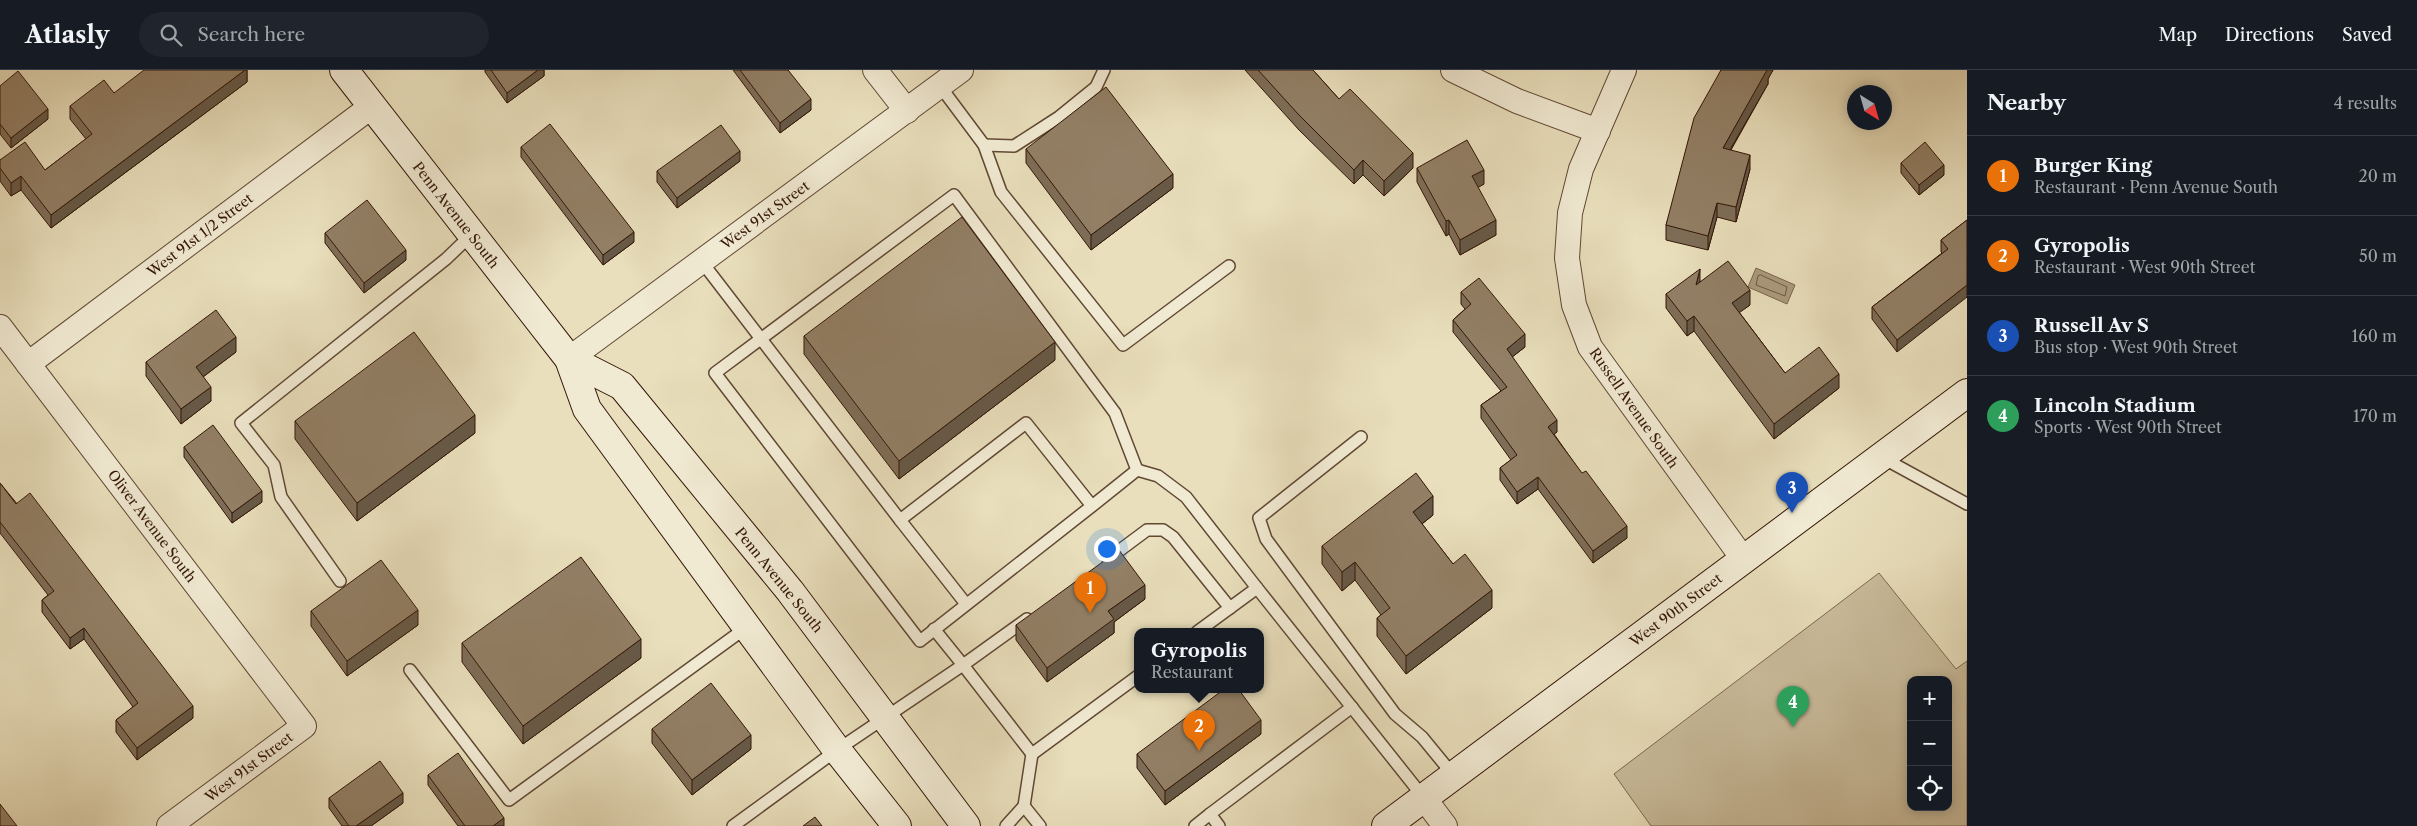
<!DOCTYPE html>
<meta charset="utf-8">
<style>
body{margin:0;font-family:"Libre Caslon Text",serif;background:#20242c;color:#f1f3f6}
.controls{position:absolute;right:15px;bottom:15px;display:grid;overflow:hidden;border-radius:10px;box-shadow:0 2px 12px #0003}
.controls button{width:45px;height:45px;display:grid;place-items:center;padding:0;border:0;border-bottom:1px solid #363941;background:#171b24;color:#f1f3f6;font:25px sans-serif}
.compass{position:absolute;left:1847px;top:15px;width:45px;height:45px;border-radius:50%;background:#171b24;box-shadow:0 2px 12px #0003;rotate:143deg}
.you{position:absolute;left:1106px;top:478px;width:18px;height:18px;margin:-12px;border:4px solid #fff;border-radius:50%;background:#1a73e8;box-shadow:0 0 0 8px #1a73e833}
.badge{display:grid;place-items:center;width:32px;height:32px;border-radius:50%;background:#7c3aed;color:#fff;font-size:16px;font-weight:700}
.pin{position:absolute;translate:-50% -41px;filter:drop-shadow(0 1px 2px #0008)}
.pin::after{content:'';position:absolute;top:26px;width:18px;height:15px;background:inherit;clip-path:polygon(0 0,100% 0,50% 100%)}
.popup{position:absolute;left:1134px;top:558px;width:130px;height:65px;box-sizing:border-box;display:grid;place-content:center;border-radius:10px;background:#171b24;filter:drop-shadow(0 1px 4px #0005);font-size:16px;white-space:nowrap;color:#9ea1a6}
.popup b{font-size:19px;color:#f1f3f6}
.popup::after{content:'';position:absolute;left:50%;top:100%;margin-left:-10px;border:10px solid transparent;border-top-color:#171b24}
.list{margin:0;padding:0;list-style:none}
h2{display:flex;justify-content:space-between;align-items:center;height:65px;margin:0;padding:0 20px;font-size:21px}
h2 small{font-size:16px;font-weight:400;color:#9ea1a6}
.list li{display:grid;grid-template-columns:32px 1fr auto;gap:15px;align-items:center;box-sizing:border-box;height:80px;padding:0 20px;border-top:1px solid #363941}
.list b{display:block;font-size:19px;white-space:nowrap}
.list p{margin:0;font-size:16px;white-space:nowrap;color:#9ea1a6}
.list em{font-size:16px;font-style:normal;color:#9ea1a6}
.icon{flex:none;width:28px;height:28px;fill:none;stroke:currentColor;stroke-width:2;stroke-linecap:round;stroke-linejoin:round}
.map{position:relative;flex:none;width:1967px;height:756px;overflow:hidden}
header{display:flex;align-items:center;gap:30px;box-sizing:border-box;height:70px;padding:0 25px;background:#171b24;border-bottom:1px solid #363941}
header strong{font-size:24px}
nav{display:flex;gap:28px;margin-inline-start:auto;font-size:18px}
.search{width:350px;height:45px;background:#20242c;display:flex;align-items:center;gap:12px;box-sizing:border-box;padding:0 18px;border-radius:28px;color:#9ea1a6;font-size:19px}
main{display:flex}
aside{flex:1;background:#171b24}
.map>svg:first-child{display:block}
.green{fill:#cabd9d;stroke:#7e6a52;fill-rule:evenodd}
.water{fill:#ab9b7e;stroke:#7b664e}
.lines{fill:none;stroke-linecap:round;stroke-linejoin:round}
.shore{stroke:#6f5842;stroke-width:1}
.lane-casing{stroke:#604834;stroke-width:14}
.street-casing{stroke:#604834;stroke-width:26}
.secondary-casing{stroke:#331607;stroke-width:30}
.lane{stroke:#f1ead3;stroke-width:11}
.street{stroke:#f1ead3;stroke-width:24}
.secondary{stroke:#f1ead3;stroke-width:28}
.wall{fill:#7e6d57;stroke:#331607}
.shaded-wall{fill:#665947;stroke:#331607}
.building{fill:#927f65;stroke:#331607}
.labels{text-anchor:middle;stroke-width:4;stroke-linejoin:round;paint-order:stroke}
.street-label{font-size:14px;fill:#331607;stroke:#f1ead3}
</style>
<header>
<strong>Atlasly</strong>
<div class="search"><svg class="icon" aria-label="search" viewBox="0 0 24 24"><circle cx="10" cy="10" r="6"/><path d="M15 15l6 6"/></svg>Search here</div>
<nav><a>Map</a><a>Directions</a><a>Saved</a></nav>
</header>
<main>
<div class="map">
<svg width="1967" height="756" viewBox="0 0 1967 756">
<rect width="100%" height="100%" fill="#e9dfbc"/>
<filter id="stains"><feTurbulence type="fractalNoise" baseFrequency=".004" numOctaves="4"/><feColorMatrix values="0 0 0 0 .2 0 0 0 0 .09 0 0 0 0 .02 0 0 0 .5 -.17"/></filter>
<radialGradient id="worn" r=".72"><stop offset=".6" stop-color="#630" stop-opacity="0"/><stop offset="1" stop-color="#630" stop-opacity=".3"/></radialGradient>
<path class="green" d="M1879,503L1956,599L1967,591V756H1651L1614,704ZM1911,610H1948V737H1911Z"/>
<polygon class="water" points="1756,198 1795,215 1787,234 1748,217"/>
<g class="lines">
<polygon class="shore" points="1761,205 1787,217 1785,226 1756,215 1758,206"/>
<g class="lane-casing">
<g id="lane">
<polyline points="940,16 984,75 1001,122 1123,275 1229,196"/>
<polyline points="984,75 1014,76 1059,47 1096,17 1104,0"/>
<polyline points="702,192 900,450 1026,353 1092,436 920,571 715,303 954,125 1115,343 1137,400 1092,436"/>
<polyline points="1361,367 1259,448 1266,469 1395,644 1422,667 1454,706"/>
<polyline points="1881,387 1967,434"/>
<polyline points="1137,400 1158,406 1186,427 1257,518"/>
<polyline points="900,450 966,534"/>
<polyline points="1108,489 1147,460 1163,460 1173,467 1230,538"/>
<polyline points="340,511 281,427 274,395 241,353 446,189 471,165"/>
<polyline points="934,559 963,595 1027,549"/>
<polyline points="1197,562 1257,518 1424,728"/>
<polyline points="410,600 509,730 747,557"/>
<polyline points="1024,736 1040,756"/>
<polyline points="733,756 837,680 963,595 1032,684 1138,606"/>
<polyline points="1006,756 1024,736 1032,684"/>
<polyline points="1195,756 1210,744"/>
<polyline points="1219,756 1210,744 1352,637"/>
</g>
</g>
<g class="street-casing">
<g id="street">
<polyline points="875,0 907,41"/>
<polyline points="1453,0 1517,31 1598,61"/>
<polyline points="1624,0 1581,99 1570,143 1567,188 1574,235 1590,277 1744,490"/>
<polyline points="0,257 304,656 169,756"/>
<polyline points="569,289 961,0"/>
<polyline points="28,294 372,36"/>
<polyline points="1424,728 1445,756"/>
</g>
</g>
<g class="secondary-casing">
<g id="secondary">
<polyline points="344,0 569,289 587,339 837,680 897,756"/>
<polyline points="569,289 622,316 790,521 966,756"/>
<polyline points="1386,756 1967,323"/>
</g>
</g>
<use href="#lane" class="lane"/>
<use href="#street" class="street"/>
<use href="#secondary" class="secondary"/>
</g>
<g class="wall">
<polygon points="247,0 247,12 51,158 21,120 11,126 0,111 0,90 45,100 86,69 70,49 70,36 114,23"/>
<polygon points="485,0 544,0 544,6 507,33 485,2"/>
<polygon points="733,0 788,0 811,40 780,63"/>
<polygon points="1245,0 1313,0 1339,29 1413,98 1384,126 1363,105 1354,114 1299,60"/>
<polygon points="1721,0 1773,0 1768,9 1768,14 1731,80 1750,99 1736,152 1717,147 1708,180 1666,170 1666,155"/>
<polygon points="0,16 48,49 11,78 0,64"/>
<polygon points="521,77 634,172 603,195 521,87"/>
<polygon points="1026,79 1173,118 1091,180 1026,93"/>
<polygon points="740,91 677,138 657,112 657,101"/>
<polygon points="1901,93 1944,105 1919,125 1901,103"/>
<polygon points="1417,98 1484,114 1478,117 1496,165 1460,185 1449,164 1446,166 1417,112"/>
<polygon points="1967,150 1897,282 1872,249 1872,237 1942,183 1941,182 1941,170"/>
<polygon points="325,163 406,190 364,223 325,173"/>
<polygon points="1700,211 1750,235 1739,242 1785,303 1839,318 1774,369 1694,261 1687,266 1666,238 1666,224"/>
<polygon points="1461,222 1525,277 1512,287 1557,362 1554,364 1627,468 1593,493 1538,419 1517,434 1500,410 1500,398 1511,390 1481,348 1481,335 1501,321 1453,262 1453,250 1465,239 1461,234"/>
<polygon points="804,266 1055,290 899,409 804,284"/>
<polygon points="236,282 203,307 211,331 181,354 146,306 146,292"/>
<polygon points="295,351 475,363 357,451 295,369"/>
<polygon points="184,377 262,432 232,453 184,387"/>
<polygon points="0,413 193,648 137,690 116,662 116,650 133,637 84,569 70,579 42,542 42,530 48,525 0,463"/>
<polygon points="1433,445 1422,454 1453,494 1492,538 1406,604 1377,566 1377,548 1381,545 1355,510 1342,521 1322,494 1322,476"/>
<polygon points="1145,529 1114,552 1114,563 1047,612 1016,570 1016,555"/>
<polygon points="311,541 418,555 347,606 311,556"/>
<polygon points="462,573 641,588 523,674 462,592"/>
<polygon points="652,659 751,679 692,725 652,673"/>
<polygon points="1261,664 1165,735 1137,698 1137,684"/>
<polygon points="428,705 504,756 458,756 428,715"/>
<polygon points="329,728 403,733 371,756 342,756 329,738"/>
</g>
<g class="shaded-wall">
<polygon points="245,0 247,0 247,12 51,158 51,145"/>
<polygon points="538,0 544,0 544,6 507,33 507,23"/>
<polygon points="1766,0 1773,0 1768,9 1768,14 1723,92 1723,78"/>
<polygon points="811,29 811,40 780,63 780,53"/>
<polygon points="48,39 48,49 11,78 11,68"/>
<polygon points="740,81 740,91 677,138 677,128"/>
<polygon points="1413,83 1413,98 1384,126 1384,111"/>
<polygon points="1750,85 1750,99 1736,152 1736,137"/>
<polygon points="1363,90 1363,105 1354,114 1354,100"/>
<polygon points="1944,95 1944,105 1919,125 1919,115"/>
<polygon points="1484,100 1484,114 1472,121 1472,106"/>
<polygon points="1173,104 1173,118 1091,180 1091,165"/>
<polygon points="21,106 21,120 11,126 11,113"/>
<polygon points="1717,133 1717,147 1708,180 1708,166"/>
<polygon points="1449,150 1449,164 1446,166 1446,151"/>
<polygon points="1496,150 1496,165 1460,185 1460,170"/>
<polygon points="634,162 634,172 603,195 603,185"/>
<polygon points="406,180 406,190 364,223 364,213"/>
<polygon points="1700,199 1700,213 1696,215"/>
<polygon points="1967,215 1967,227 1897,282 1897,270"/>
<polygon points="1750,220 1750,235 1732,248 1732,233"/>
<polygon points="1694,246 1694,261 1687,266 1687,251"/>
<polygon points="1525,264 1525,277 1507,291 1507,279"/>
<polygon points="236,267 236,282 196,312 196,297"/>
<polygon points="1055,272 1055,290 899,409 899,391"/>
<polygon points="1839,304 1839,318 1774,369 1774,354"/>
<polygon points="211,317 211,331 181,354 181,339"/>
<polygon points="475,345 475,363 357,451 357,433"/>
<polygon points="1557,350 1557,362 1548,369 1548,357"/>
<polygon points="1538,407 1538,419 1517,434 1517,422"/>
<polygon points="262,421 262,432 232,453 232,443"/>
<polygon points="1433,426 1433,445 1413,461 1413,442"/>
<polygon points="1627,456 1627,468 1593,493 1593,481"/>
<polygon points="1355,492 1355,510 1342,521 1342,502"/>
<polygon points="1145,515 1145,529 1114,552 1114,563 1047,612 1047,598 1108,541"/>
<polygon points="1492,520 1492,538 1406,604 1406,586"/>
<polygon points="418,540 418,555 347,606 347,591"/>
<polygon points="84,558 84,569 70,579 70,568"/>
<polygon points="641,569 641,588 523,674 523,656"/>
<polygon points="193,636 193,648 137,690 137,678"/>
<polygon points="1261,650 1261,664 1165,735 1165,721"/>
<polygon points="751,665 751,679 692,725 692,710"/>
<polygon points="403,723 403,733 371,756 356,756"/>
<polygon points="504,748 504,756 493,756"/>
</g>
<g class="building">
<polygon points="144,0 245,0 51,145 21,106 11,113 0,98 0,90 25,72 45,100 92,64 70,36 104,10 114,23"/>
<polygon points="491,0 538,0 507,23"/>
<polygon points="740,0 788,0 811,29 780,53"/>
<polygon points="1258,0 1313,0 1339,29 1350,19 1413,83 1384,111 1363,90 1354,100 1299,45"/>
<polygon points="1721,0 1767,0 1723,78 1750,85 1736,137 1717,133 1708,166 1666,155 1694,48"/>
<polygon points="18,1 48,39 11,68 0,54 0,16"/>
<polygon points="1106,17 1173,104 1091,165 1026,79"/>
<polygon points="550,54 634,162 603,185 521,77"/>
<polygon points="721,55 740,81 677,128 657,101"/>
<polygon points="1467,70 1484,100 1472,106 1496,150 1460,170 1449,150 1446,151 1417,98"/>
<polygon points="1925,72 1944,95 1919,115 1901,93"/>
<polygon points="367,130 406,180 364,213 325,163"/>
<polygon points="962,147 1055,272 899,391 804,266"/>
<polygon points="1967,150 1967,215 1897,270 1872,237 1948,179 1941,170"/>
<polygon points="1728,191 1750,220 1732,233 1785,303 1819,277 1839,304 1774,354 1694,246 1687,251 1666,224 1700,199 1696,215"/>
<polygon points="1479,208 1525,264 1507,279 1557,350 1548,357 1582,403 1586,401 1627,456 1593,481 1538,407 1517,422 1500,398 1517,385 1481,335 1507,317 1453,250 1471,234 1461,222"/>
<polygon points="216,240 236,267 196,297 211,317 181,339 146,292"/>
<polygon points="414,262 475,345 357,433 295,351"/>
<polygon points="213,355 262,421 232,443 184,377"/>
<polygon points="1416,403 1433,426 1413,442 1453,494 1465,484 1492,520 1406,586 1377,548 1390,538 1355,492 1342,502 1322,476"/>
<polygon points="0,413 16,434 30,423 193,636 137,678 116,650 138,633 84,558 70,568 42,530 54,521 0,452"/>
<polygon points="1119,480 1145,515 1108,541 1114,549 1047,598 1016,555"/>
<polygon points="581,487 641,569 523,656 462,573"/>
<polygon points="381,490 418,540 347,591 311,541"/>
<polygon points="711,613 751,665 692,710 652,659"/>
<polygon points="1223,620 1239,620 1261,650 1165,721 1137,684"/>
<polygon points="458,683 504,748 493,756 465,756 428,705"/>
<polygon points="380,691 403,723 356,756 349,756 329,728"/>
<polygon points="0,734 17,756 0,756"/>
<polygon points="815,747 822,756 803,756"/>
</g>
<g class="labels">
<g class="street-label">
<text transform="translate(456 145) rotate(52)" y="5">Penn Avenue South</text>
<text transform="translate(765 145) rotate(-36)" y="5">West 91st Street</text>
<text transform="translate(200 165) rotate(-37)" y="5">West 91st 1/2 Street</text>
<text transform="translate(1634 338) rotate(55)" y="5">Russell Avenue South</text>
<text transform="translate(152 456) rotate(53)" y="5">Oliver Avenue South</text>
<text transform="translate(779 510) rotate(51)" y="5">Penn Avenue South</text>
<text transform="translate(1676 540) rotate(-37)" y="5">West 90th Street</text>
<text transform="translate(249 697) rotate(-37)" y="5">West 91st Street</text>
</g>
</g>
<rect width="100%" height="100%" filter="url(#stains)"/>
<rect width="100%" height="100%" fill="url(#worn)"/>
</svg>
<div class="controls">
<button>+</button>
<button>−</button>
<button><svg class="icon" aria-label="locate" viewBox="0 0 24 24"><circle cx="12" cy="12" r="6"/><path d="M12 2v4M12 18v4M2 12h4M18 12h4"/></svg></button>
</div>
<svg class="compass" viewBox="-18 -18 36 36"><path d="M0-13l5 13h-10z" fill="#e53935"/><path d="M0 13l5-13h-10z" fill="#9ea1a6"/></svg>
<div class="you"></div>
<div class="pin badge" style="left:1090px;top:543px;background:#e8710a">1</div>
<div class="pin badge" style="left:1199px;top:681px;background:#e8710a">2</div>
<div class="popup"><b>Gyropolis</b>Restaurant</div>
<div class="pin badge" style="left:1792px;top:443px;background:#1a4fb4">3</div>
<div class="pin badge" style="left:1793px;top:657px;background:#2e9e5b">4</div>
</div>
<aside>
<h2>Nearby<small>4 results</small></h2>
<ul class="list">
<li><span class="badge" style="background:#e8710a">1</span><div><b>Burger King</b><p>Restaurant · Penn Avenue South</p></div><em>20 m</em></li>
<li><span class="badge" style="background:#e8710a">2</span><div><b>Gyropolis</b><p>Restaurant · West 90th Street</p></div><em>50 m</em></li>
<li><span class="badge" style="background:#1a4fb4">3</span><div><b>Russell Av S</b><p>Bus stop · West 90th Street</p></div><em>160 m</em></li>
<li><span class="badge" style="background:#2e9e5b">4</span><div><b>Lincoln Stadium</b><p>Sports · West 90th Street</p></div><em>170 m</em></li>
</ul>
</aside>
</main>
